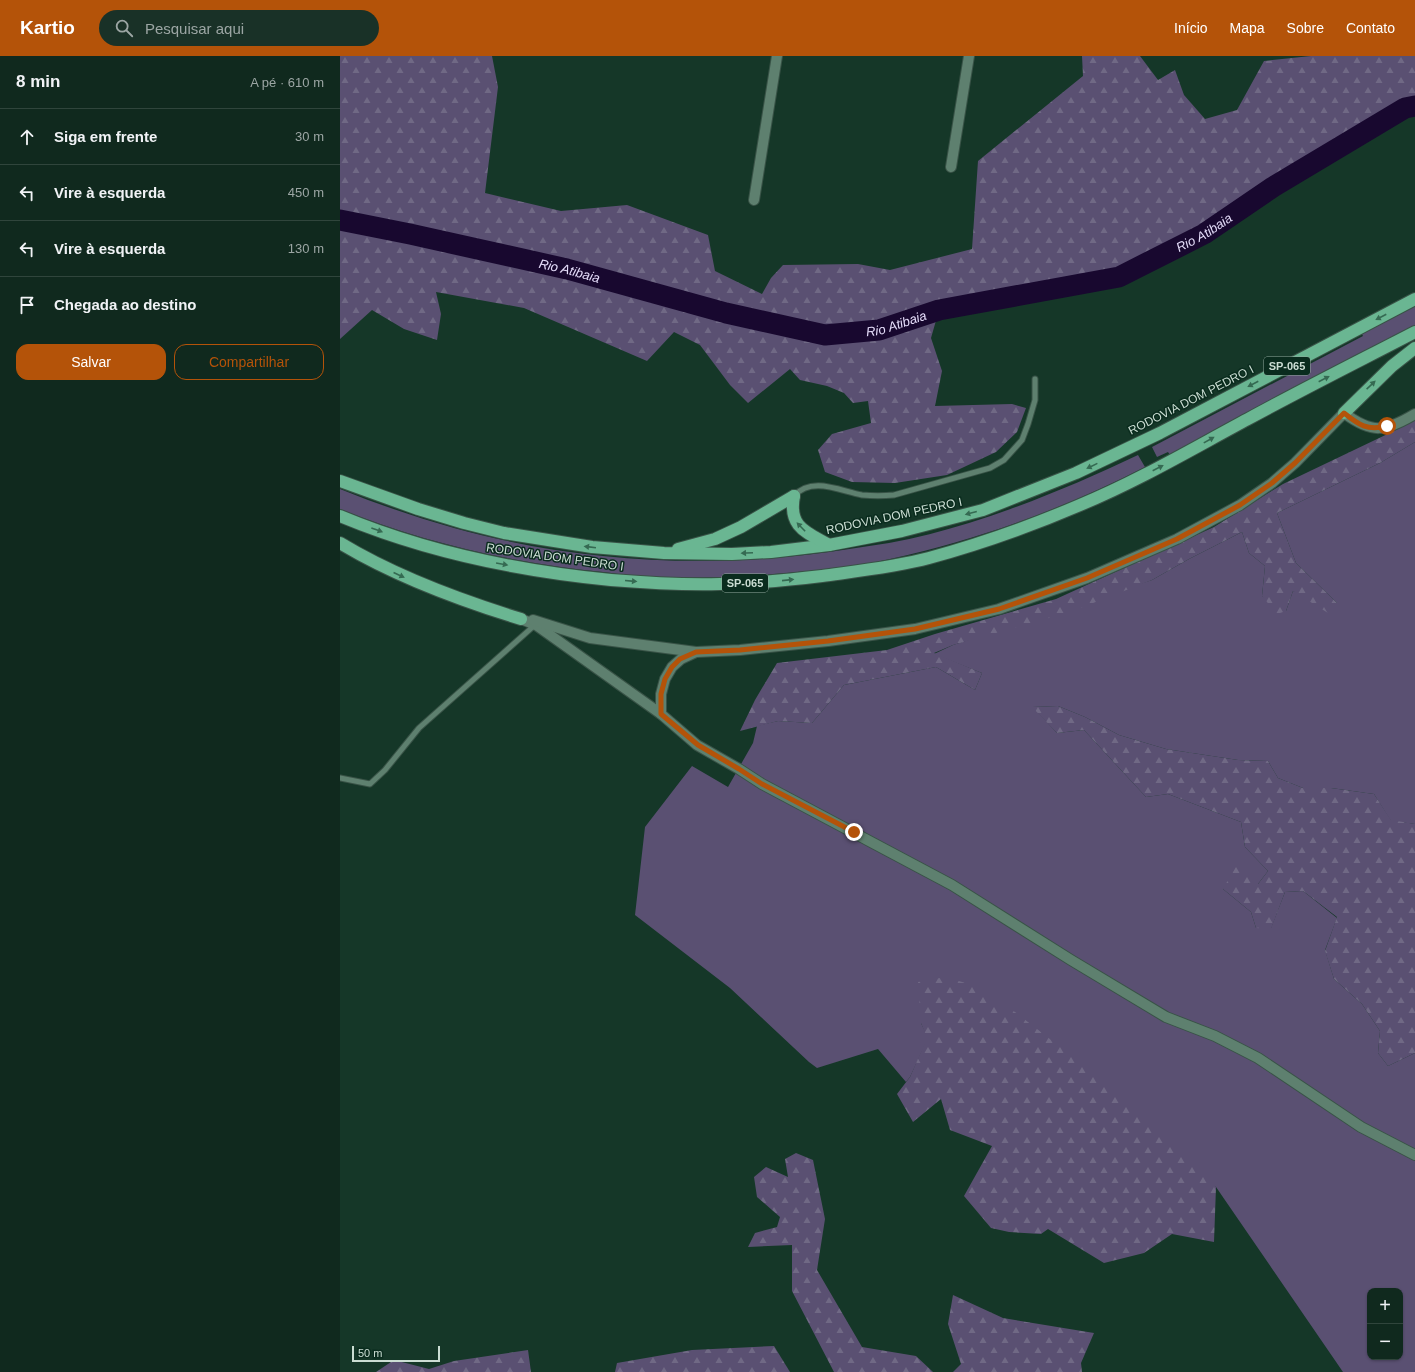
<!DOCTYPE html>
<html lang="pt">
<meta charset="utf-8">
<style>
body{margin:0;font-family:Arial,sans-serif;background:#193127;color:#f1f3f6}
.controls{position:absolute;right:12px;bottom:12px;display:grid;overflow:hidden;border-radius:8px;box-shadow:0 1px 3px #0004}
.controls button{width:36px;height:36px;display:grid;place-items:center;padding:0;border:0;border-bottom:1px solid #30453c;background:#10291e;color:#f1f3f6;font:20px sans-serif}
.scale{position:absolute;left:12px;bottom:10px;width:88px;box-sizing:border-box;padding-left:4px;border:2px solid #cbddd3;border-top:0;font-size:11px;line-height:14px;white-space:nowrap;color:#cbddd3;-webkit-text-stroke:3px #0a2c1e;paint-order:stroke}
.stop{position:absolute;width:12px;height:12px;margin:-9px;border:3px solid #b45309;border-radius:50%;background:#fff}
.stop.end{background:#b45309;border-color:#fff;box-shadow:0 1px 4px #0008}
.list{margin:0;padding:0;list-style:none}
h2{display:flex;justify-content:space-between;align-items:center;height:52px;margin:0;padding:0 16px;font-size:17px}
h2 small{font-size:13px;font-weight:400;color:#9ca6a4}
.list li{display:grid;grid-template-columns:26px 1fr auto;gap:12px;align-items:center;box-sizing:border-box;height:56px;padding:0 16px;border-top:1px solid #30453c}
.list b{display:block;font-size:15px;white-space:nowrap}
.list em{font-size:13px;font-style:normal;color:#9ca6a4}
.actions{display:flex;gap:8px;padding:12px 16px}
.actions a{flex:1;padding:9px 0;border:1px solid #b45309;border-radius:12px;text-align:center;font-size:14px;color:#b45309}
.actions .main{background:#b45309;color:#fff}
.icon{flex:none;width:22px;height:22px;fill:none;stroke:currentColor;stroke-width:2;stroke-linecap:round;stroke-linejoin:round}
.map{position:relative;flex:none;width:1075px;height:1316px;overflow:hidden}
header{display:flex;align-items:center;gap:24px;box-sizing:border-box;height:56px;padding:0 20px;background:#b45309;color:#fff}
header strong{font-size:19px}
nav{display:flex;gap:22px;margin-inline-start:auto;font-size:14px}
.search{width:280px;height:36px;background:#193127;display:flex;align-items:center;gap:10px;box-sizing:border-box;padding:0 14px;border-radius:22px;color:#9ca6a4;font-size:15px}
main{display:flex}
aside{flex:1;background:#10291e}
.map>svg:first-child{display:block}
.green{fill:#5a5072;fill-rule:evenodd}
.forest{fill:url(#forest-firs)}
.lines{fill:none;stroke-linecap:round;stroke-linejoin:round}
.river{stroke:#18082f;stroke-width:21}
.lane-casing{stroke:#395347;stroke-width:7}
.street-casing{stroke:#395347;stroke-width:12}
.highway-casing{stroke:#395347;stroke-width:14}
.lane{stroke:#5e806f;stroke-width:5}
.street{stroke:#5e806f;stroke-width:10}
.highway{stroke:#6ab692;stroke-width:12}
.oneway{fill:#356a52}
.route{stroke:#b45309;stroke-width:5}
.labels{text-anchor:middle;stroke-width:3;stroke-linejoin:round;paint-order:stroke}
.shield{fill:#0a2c1e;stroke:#91a89d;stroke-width:1}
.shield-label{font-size:11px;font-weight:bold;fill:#cbddd3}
.street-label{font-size:12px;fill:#cbddd3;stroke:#0a2c1e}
.water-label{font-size:13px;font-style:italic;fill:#e5ddfa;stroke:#0a2c1e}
</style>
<header>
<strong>Kartio</strong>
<div class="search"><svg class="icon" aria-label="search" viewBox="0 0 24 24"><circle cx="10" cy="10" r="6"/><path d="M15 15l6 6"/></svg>Pesquisar aqui</div>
<nav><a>Início</a><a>Mapa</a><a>Sobre</a><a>Contato</a></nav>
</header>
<main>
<aside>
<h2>8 min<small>A pé · 610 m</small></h2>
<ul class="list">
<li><svg class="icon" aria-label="ahead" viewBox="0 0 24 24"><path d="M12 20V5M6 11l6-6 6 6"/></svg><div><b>Siga em frente</b></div><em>30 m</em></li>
<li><svg class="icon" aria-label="left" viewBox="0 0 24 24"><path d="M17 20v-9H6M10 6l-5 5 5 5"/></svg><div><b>Vire à esquerda</b></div><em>450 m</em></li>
<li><svg class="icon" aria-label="left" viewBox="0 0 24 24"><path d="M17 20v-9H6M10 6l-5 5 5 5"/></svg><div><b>Vire à esquerda</b></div><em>130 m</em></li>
<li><svg class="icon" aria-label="arrive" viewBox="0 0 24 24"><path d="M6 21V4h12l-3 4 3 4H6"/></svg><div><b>Chegada ao destino</b></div></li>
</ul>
<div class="actions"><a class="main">Salvar</a><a>Compartilhar</a></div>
</aside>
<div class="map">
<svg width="1075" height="1316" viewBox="0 0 1075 1316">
<defs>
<pattern id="forest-firs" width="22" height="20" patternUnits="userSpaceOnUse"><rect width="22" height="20" fill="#5a5072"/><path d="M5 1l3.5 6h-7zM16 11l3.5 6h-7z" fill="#706985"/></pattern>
</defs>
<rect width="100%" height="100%" fill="#153728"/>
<g class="green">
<polygon points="1075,250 1075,270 830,399 828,396 817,401 812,391 1023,280 1022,278"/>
<path d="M1075,386V768L1051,765L1034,738L991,732H963L938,722L928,705L898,704L826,693L779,679L745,661L718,650L693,651L717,677L744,674L806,741L828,738L901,766L905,791L928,815L918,828L883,833L911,856L916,872H931L945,836L963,835L997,862L985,894L994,923L1022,948L1040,975L1038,997L1048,1010L1075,997V1316H1003L876,1131L581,967L588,982L570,1021L566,1026L538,993L477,1012L469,1006L390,932L295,859L305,771L352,710L388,731L413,687L417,670L438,665L472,667L504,629L596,611L635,634L642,617L594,598L613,589L812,524L849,503L902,476L909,497L925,510L922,540L946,555L953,535L997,547L956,507L937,457L1040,407ZM1030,1235H1060V1301H1030Z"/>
<path d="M798,399L805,411C723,453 641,483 550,503C516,511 481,514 447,517C402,521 358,523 313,521C297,521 280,518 263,516C173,507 84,487 0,453V433C37,448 75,461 114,472C244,508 382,514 516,492C527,490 538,489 549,487C576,482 603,475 629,467C687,449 743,425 798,399Z"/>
</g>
<g class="forest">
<polygon points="0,0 152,0 158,31 145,137 221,155 287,149 368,179 375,215 422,238 431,222 443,209 518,208 550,214 632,193 638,105 743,20 742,0 800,0 818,24 835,14 844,39 865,63 897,54 924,5 971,0 1075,0 1075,50 1065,52 864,178 779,221 599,254 591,282 602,315 595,350 672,348 686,352 677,376 656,396 607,419 555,427 512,426 485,416 478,394 492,378 531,367 528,345 513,347 504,337 487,330 460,324 450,313 408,347 390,329 360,289 334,276 307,305 184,252 96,236 101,258 97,284 64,273 32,254 0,283"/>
<polygon points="1075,362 1075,386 1040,407 937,457 956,507 997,547 988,557 953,535 946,555 937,558 922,540 925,510 909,497 902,476 849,503 812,524 730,556 613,589 594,597 642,617 635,634 596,611 504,629 472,667 438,665 400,675 415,644 437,607 547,594 595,578 716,543 874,471 943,428 1058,373"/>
<polygon points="718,650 745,661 779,679 826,693 898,704 928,705 938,722 963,732 991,732 1034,738 1051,764 1075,768 1075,997 1048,1010 1038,997 1040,975 1022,948 994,923 985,895 997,861 963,835 945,836 931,873 916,872 911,856 883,833 896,810 918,828 928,815 905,791 901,766 828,738 806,741 744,674 717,677 692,651"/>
<polygon points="605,921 629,928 675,956 741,1007 876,1131 874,1186 832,1178 804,1197 764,1207 708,1173 701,1178 669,1176 651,1172 624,1140 652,1090 610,1074 601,1043 573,1066 557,1038 570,1021 587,982 581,967 578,926"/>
<polygon points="456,1097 473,1104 485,1163 477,1214 522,1291 576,1300 593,1316 494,1316 452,1235 452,1189 408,1191 415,1177 437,1171 440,1161 417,1141 414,1121 426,1111 448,1121 445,1103"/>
<polygon points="613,1239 663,1262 754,1277 741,1307 742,1316 613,1316 621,1308 608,1268"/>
<polygon points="434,1290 450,1316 275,1316 277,1307 352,1294"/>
<polygon points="188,1294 191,1316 36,1316 54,1304 89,1313 114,1305"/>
</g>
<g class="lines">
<path class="river" id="s1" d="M0,164L70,178L227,213L386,257L485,279L539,274L599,254L779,221L864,178L933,131L1065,52L1075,50"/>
<g class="lane-casing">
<g id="lane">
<path d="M454,440C472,420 500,435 522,439C533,440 543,440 554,439L650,412L664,404L682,384L688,368L695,344V323"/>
<polyline points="0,722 30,728 45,714 79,672 196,568"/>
</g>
</g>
<g class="street-casing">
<g id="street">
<polyline points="611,111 629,0"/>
<polyline points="414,144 437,0"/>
<polyline points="181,563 196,569 321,658 357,689 399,713 422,728 612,829 731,904 826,961 875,980 918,1002 1021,1071 1075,1099"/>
<polyline points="193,564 250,582 356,596"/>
<path d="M321,658V638L325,623L332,611L341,603L356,596L400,594L488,585L575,573L659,553L747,522L837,483L900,449L932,427L955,407L1004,357C1032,378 1045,376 1075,358"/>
</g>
</g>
<g class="highway-casing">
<g id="highway">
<polyline points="1004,357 1052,310 1075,292"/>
<polyline points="0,425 78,453 124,467 164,477 252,491 324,497 392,498 431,496 489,489 562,475 643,454 736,417 820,377 1075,243"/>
<path d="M454,440C448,471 466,476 489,489"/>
<path d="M0,460C86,496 179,515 271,524C308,527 343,529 380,528C414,528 448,524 482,520C518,515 555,511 589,502C640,488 691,470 740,449C798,425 852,393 908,363C963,333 1019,305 1075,276"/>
<path d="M0,487C56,521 119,544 181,563"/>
<polyline points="338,493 375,483 401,471 454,440"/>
</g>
</g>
<use href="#lane" class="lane"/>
<use href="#street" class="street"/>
<use href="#highway" class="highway"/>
</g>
<defs><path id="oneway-solid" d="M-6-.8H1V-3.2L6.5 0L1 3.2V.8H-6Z"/></defs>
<g class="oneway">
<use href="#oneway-solid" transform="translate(1041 261) rotate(152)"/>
<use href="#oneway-solid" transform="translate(984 323) rotate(-27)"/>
<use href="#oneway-solid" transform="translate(913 328) rotate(152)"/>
<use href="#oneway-solid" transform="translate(1031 329) rotate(-43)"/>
<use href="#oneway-solid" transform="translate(869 384) rotate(-29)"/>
<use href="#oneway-solid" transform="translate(752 410) rotate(154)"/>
<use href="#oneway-solid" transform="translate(818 412) rotate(-27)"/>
<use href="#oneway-solid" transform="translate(631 457) rotate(165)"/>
<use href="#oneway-solid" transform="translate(461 471) rotate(-134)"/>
<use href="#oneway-solid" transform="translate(37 474) rotate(20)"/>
<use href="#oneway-solid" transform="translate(250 491) rotate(-173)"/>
<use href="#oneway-solid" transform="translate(407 497) rotate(177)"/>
<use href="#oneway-solid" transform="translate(162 508) rotate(10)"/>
<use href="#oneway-solid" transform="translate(59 519) rotate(25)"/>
<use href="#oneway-solid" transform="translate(448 524) rotate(-6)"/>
<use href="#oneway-solid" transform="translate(291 525) rotate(5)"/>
</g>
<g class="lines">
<path class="route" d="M514,776L422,728L399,713L358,689L321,658V638L325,623L332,611L340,603L356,596L400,594L488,585L575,573L659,553L747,522L837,483L900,449L932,427L955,407L1004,357C1019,369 1027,375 1047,370"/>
</g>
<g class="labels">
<g class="shield">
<rect x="924" y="301" width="46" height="18" rx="3"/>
<rect x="382" y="518" width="46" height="18" rx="3"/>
</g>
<g class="shield-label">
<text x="947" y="314">SP-065</text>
<text x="405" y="531">SP-065</text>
</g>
<g class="street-label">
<text transform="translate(851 344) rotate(-27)" y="4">RODOVIA DOM PEDRO I</text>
<text transform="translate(554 460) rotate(-12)" y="4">RODOVIA DOM PEDRO I</text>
<text transform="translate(215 501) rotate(8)" y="4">RODOVIA DOM PEDRO I</text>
</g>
<g class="water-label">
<text dy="5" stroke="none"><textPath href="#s1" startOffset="895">Rio Atibaia</textPath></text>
<text dy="5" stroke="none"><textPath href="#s1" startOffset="235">Rio Atibaia</textPath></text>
<text dy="5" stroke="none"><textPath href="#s1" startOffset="571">Rio Atibaia</textPath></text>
</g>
</g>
</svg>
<div class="controls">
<button>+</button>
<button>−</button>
</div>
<div class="scale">50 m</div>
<div class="stop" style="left:1047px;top:370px"></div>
<div class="stop end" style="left:514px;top:776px"></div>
</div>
</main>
